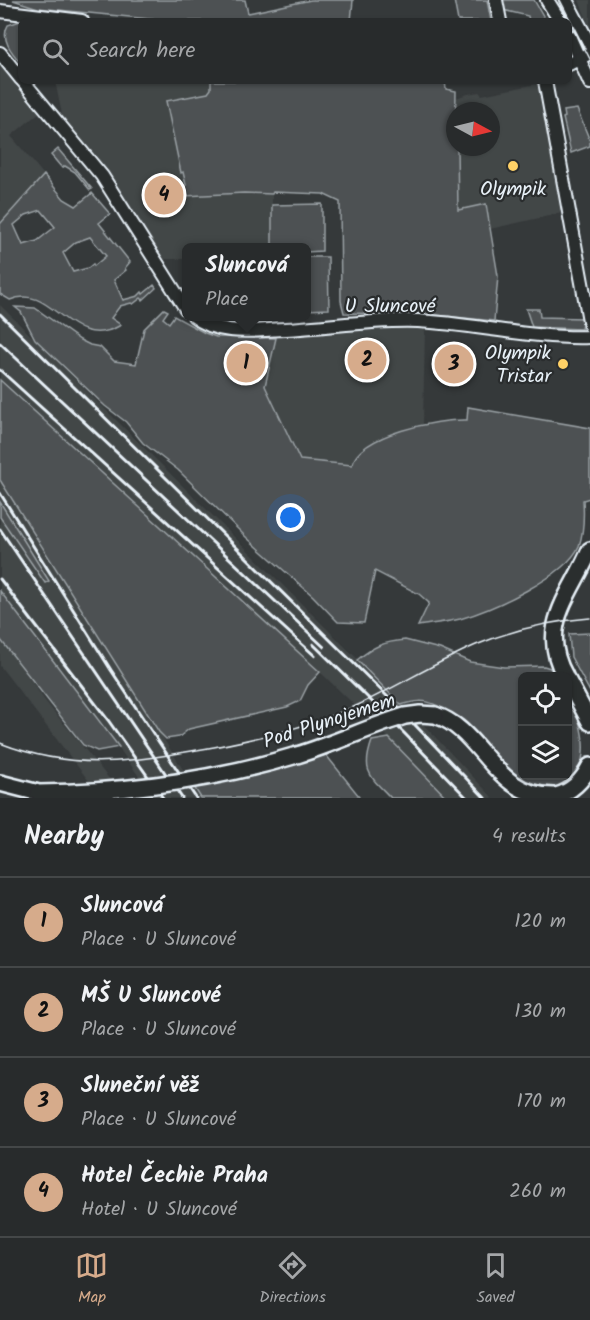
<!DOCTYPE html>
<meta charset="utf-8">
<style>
body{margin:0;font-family:Kalam,sans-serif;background:#343738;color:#f1f3f6}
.controls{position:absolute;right:18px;bottom:18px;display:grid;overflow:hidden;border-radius:9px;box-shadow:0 2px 4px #0004}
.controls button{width:54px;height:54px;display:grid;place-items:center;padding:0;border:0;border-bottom:2px solid #444748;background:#282b2c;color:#f1f3f6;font:30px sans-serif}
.compass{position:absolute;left:446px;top:102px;width:54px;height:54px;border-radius:50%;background:#282b2c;box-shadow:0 2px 4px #0004;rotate:97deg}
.you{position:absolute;left:291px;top:518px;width:21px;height:21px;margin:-15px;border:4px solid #fff;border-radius:50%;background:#1a73e8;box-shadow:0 0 0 9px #1a73e833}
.badge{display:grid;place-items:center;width:39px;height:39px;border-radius:50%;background:#d6ab8b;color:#111;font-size:20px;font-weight:700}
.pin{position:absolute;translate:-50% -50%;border:3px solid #fff;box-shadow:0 2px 6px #0006}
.popup{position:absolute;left:182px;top:243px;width:129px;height:78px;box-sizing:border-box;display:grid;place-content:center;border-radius:9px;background:#282b2c;filter:drop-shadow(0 2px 4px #0005);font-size:20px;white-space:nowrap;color:#a5a7a9}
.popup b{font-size:22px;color:#f1f3f6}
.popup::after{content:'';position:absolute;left:50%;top:100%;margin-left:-12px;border:12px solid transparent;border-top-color:#282b2c}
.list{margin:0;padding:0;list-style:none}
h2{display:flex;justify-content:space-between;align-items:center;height:78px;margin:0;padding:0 24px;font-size:26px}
h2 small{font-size:20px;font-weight:400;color:#a5a7a9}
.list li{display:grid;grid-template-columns:39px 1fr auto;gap:18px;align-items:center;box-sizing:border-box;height:90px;padding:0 24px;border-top:2px solid #444748}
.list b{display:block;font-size:22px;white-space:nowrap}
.list p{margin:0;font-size:20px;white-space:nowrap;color:#a5a7a9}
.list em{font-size:20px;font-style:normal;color:#a5a7a9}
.icon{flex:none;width:33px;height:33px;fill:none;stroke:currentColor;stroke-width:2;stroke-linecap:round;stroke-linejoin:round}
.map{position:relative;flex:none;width:590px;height:798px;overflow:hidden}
.search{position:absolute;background:#282b2c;box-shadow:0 2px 4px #0004;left:18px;right:18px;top:18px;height:66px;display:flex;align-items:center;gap:15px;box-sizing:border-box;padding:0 21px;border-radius:9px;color:#a5a7a9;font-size:22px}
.sheet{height:438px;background:#282b2c}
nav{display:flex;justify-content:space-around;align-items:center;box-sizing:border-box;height:84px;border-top:2px solid #444748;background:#282b2c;font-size:16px;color:#a5a7a9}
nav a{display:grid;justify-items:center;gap:3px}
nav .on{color:#d6ab8b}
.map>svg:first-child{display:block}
.built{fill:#424647}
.green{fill:#4d5152;stroke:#9aa1a5;stroke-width:1.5;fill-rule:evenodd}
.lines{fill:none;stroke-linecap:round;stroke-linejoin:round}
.minor-casing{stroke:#e8f1f8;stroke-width:16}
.major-casing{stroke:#e8f1f8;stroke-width:20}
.minor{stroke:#2a2d2e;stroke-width:12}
.major{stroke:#2a2d2e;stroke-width:15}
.tram{stroke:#e8f1f8;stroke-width:1.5}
.rail{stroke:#e8f1f8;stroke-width:3}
.major-bridge-casing{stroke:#e8f1f8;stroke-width:20;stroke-linecap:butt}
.major-bridge{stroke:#2a2d2e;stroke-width:15}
.poi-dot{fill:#ffd166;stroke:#2a2d2e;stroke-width:2}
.labels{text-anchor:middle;stroke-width:4.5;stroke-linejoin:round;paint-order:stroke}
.poi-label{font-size:20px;fill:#e8f1f8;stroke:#2a2d2e}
.street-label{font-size:20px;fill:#e8f1f8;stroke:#2a2d2e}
</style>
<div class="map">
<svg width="590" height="798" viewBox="0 0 590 798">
<rect width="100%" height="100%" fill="#35393a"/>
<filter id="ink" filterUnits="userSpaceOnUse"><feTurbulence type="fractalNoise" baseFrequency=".0167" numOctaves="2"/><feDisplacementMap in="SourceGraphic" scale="12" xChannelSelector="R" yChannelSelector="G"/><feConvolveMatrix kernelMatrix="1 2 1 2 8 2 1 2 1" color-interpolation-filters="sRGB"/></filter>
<g filter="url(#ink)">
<g class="built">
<polygon points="579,0 590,0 590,28"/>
<polygon points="0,63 40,112 11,136 44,175 0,224"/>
<polygon points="55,81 211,81 211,89 208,93 272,192 272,247 186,248 186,259 160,259 64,124"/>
<polygon points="537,84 562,213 490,229 486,204 458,210 457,147 491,147 491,111 457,111 456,98 468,94 479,92 482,95"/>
<polygon points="0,305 420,721 493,798 447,798 389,738 320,672 0,380"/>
<polygon points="377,328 425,329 423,424 406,429 354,459 352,465 300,460 265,386 276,338"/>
<polygon points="0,480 58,572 201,798 154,798 102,724 0,591"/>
<polygon points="0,637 46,702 125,798 102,798 0,666"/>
</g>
<g class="green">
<polygon points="13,0 245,0 248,13 311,0 353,0 351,21 170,21 38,8"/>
<polygon points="454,0 487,0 491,21 458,21"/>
<polygon points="500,0 534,0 546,21 529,21 528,16 503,10"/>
<path d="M20,21H26H21V63C12,53 0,39 8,25Z"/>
<polygon points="211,81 445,81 446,89 456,91 455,147 457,147 458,210 486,204 498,276 494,321 435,315 344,313 341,301 340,202 323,194 273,192 272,194 244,193 184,196 182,186 186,185 183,172 181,173 166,101 208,93 211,89"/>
<polygon points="577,109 590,141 590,146 571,153 563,118 565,117 564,111"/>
<polygon points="58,149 92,189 90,190 75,172 65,166 62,168 51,155"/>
<path d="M44,175L64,199L76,206L92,193L110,214L99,223L130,262L125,268L126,270L114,280L123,300L138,296L142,292L143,294L154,285L156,288L143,300L141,298L133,304L131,303L120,306L111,318L121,325C70,355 53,281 10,300L0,294V224ZM41,210L55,227L37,241L23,245L14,225L26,215ZM90,237L106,256L94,266L93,264L88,268L73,272L63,253L76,242Z"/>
<polygon points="322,204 322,251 306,252 306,248 272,247 272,205"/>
<polygon points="306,257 328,257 329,309 306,310"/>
<path d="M15,307L35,308L80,340L90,345L100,347L114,361L136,364L144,329L164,309L168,311L163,318L169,323L174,316L205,333L216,337L276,338L265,386L300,460L352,465C360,434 438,419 467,420L468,407L590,428V498L583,500C584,515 584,531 579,546C566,577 491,610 460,619C448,622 436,623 424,625L418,626L429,603L419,594L375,571L364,623L338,622L313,596L247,538L178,470L143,443L126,422L105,406L35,339L21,312ZM229,355L264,360L262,372L228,367Z"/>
<polygon points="526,309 539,309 540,317 583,318 581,329 532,327"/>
<polygon points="0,380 320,672 308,685 300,701 287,707 189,729 179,737 166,739 159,732 0,480"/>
<polygon points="0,502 49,581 45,583 0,517"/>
<polygon points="0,591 119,747 97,751 83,745 0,639"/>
<polygon points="590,633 590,692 571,657 569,634"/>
<path d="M405,640L440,649L470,662L504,667L544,666L550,668L556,676H522V776H568V695C581,720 590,749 577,774C571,781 562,788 553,790C545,791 533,788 525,788L473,735C469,717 453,715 438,708V706C424,699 415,701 401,705L357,660C374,646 383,642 405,640Z"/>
<path d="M389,738L447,798H391C370,776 361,772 372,741Z"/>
<polygon points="326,755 359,796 356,798 201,798 194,787 263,773"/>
</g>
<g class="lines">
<g class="minor-casing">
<g id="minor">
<polyline points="496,0 500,21"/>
<polyline points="547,0 560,21"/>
<polyline points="566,0 590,45"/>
<polyline points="0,11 82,21"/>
<polyline points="569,36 590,83"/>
<polyline points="0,53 21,79"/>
<polyline points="569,64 590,53"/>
<polyline points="23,81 102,176 186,309"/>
<polyline points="545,81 590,326"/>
<path d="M194,316C220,337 255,330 286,329C330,327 374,319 418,321C476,324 532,339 590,337"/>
</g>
</g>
<g class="major-casing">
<g id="major">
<path d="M565,676C537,626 571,595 590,550"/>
<polyline points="568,681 590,722"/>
<path d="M435,715C483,730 493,798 556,796C571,792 583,780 590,766"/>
<polyline points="0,783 39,793"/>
</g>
</g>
<use href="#minor" class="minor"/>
<use href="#major" class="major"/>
<g class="tram">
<polyline points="560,0 590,59"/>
<path d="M0,743C77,773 136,761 214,747C264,737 312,726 358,705C398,686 435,663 476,645C512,630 551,621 590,618"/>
</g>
<g class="rail">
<polyline points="0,314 394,703 485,798"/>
<polyline points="0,343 324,647"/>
<polyline points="0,370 315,656"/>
<polyline points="0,493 111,670 196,798"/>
<polyline points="0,529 182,798"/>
<polyline points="0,579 108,720 163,798"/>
<polyline points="313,644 404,733 467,798"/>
</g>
<g class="major-bridge-casing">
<path id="major-bridge" d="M39,793C125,792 214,780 297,755C334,744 369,727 405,716L420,714L435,715"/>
</g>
<use href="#major-bridge" class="major-bridge"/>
</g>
</g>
<g class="poi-dot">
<circle cx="513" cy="166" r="6"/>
<circle cx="563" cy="364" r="6"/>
</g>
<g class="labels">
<g class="poi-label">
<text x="513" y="195">Olympik</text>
<text x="551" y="359" text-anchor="end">Olympik<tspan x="551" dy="23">Tristar</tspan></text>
</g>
<g class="street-label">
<text x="390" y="312">U Sluncové</text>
<text transform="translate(329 720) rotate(-18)" y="7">Pod Plynojemem</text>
</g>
</g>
</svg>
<div class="controls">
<button><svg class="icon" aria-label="locate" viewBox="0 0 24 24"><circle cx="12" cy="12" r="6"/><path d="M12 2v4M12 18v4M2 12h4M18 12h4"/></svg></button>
<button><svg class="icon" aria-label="layers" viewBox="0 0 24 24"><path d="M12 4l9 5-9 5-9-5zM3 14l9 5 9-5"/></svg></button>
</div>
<svg class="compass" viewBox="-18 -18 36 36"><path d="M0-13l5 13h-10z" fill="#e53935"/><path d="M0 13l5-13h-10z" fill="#a5a7a9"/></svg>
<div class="you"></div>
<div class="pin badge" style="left:246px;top:363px">1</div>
<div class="popup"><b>Sluncová</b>Place</div>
<div class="pin badge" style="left:367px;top:360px">2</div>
<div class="pin badge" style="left:454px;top:364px">3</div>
<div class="pin badge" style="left:164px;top:195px">4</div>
<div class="search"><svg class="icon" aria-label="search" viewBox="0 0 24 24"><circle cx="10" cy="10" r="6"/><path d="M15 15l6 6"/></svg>Search here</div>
</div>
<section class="sheet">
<h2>Nearby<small>4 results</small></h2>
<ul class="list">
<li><span class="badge">1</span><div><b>Sluncová</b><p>Place · U Sluncové</p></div><em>120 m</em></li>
<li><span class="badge">2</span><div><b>MŠ U Sluncové</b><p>Place · U Sluncové</p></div><em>130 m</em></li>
<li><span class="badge">3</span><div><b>Sluneční věž</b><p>Place · U Sluncové</p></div><em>170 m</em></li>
<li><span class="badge">4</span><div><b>Hotel Čechie Praha</b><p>Hotel · U Sluncové</p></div><em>260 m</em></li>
</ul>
</section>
<nav>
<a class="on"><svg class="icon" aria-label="map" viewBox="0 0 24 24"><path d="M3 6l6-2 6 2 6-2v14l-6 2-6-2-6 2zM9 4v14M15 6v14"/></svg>Map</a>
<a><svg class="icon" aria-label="directions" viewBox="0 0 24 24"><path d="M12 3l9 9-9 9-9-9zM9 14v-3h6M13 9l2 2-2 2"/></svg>Directions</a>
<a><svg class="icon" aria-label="saved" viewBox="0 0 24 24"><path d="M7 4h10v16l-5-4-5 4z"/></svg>Saved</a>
</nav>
